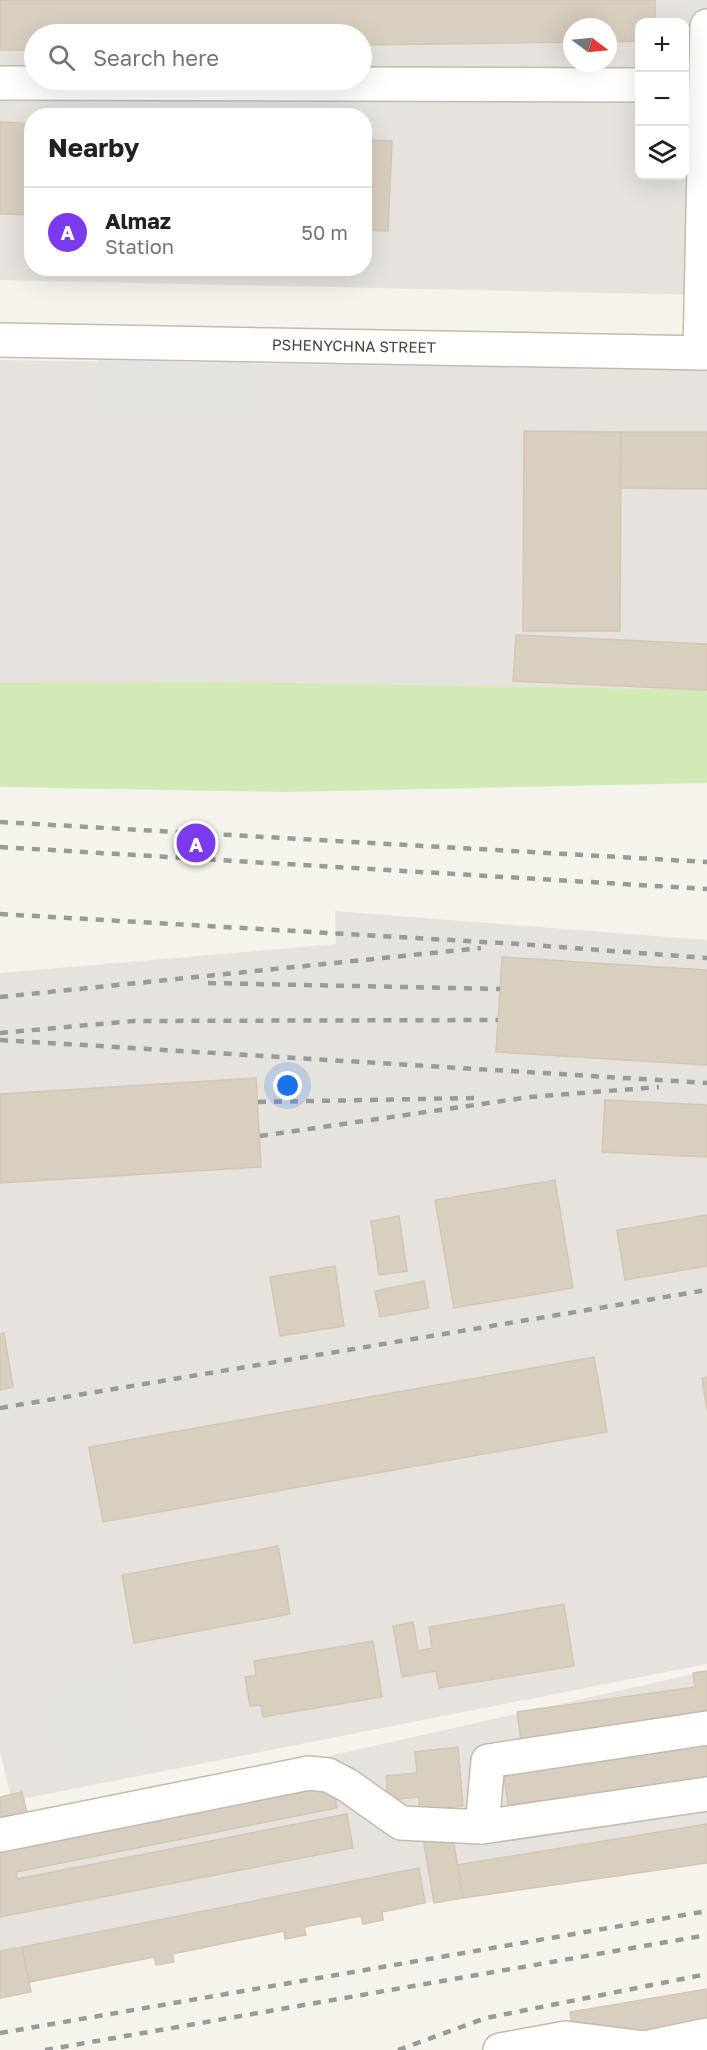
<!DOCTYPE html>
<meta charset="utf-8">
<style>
body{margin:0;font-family:"Golos Text",sans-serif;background:#f2f2f2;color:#202124}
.controls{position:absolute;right:18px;top:18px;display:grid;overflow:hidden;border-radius:12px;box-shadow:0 6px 24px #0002}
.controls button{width:54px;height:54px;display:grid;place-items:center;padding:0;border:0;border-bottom:2px solid #e0e0e0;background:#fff;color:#202124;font:30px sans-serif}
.compass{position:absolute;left:563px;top:18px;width:54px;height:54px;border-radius:50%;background:#fff;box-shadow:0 6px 24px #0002;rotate:106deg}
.you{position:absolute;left:288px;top:1086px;width:21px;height:21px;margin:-15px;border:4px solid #fff;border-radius:50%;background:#1a73e8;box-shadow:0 0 0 9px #1a73e833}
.badge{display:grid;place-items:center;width:39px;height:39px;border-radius:50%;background:#7c3aed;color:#fff;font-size:20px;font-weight:700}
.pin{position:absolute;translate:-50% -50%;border:3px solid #fff;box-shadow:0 2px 6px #0006}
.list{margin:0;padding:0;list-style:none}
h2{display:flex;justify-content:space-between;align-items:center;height:78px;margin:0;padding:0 24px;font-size:26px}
h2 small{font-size:20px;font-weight:400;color:#757577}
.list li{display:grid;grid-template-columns:39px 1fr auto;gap:18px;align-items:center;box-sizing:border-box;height:90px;padding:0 24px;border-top:2px solid #e0e0e0}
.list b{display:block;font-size:22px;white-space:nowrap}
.list p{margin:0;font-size:20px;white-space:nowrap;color:#757577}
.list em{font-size:20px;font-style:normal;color:#757577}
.icon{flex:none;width:33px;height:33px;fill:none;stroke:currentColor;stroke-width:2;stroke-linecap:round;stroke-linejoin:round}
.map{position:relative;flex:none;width:707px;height:2050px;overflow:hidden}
.search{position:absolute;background:#fff;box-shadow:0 6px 24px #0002;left:24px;top:24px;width:348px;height:66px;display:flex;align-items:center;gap:15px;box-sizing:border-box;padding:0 21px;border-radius:33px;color:#757577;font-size:22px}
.panel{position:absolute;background:#fff;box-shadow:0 6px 24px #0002;left:24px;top:108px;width:348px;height:168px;border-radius:24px}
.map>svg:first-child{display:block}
.industrial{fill:#e6e2dd;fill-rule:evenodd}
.green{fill:#d2eab5}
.parking{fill:#e5e3e0}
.building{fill:#d8cfc1;stroke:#d3c7b4;stroke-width:1.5}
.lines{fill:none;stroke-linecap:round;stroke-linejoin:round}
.minor-casing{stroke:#c2bbae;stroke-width:36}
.minor{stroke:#fff;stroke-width:33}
.rail{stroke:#9a9a9a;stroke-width:4.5;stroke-dasharray:8 8;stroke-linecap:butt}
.labels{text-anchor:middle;stroke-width:4.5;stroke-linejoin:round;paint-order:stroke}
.street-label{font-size:15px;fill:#4b4439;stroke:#fff}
</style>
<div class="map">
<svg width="707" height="2050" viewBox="0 0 707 2050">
<rect width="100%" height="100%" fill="#f6f3ec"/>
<g class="industrial">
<path d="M0,0H707V295L0,280ZM640,22H684V176H640ZM572,27H608V63H572ZM34,34H362V80H34ZM32,116H364V268H32Z"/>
<polygon points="0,360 707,370 707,758 0,750"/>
<polygon points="335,911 707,940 707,1664 12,1801 0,1752 0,973 336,944"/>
<polygon points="707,1671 707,1863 425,1903 382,1912 383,1920 363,1924 360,1916 305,1927 306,1935 285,1939 284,1931 173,1953 174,1962 156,1965 154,1957 29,1982 31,1992 0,1998 0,1830"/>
</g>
<polygon class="green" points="220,682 707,690 707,783 285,792 0,787 0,683"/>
<g class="parking">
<polygon points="97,360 254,363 253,411 97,408"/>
<polygon points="119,1674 135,1759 68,1771 52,1686"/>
</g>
<g class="building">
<polygon points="0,0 655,0 655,22 640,22 640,41 608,42 608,27 572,27 572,42 362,45 362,34 34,34 34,50 0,50"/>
<polygon points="0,122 32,124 32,215 0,214"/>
<polygon points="364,140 392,141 388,231 364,230"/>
<polygon points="524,431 621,432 620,631 523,631"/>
<polygon points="621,432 707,432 707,489 620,488"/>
<polygon points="516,635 707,644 707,690 513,681"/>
<polygon points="502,957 707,970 707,1065 496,1052"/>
<polygon points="256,1078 261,1167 0,1183 0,1094"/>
<polygon points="605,1100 707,1105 707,1157 602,1152"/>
<polygon points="555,1180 573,1288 454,1308 435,1200"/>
<polygon points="707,1215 707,1266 625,1280 617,1230"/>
<polygon points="399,1216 407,1271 379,1275 371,1221"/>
<polygon points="335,1266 344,1326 280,1336 270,1277"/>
<polygon points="424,1281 429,1308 380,1317 375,1291"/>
<polygon points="4,1333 13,1387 0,1390 0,1334"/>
<polygon points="594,1357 607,1432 103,1522 89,1447"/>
<polygon points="707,1377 707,1410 702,1378"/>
<polygon points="278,1546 290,1614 134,1643 122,1575"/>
<polygon points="564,1604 574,1666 439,1688 436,1671 402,1677 393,1626 413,1622 418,1651 432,1648 429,1627"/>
<polygon points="373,1641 382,1697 263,1717 261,1705 250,1706 245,1677 256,1676 254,1661"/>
<polygon points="707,1671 707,1721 522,1748 517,1712 695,1687 693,1673"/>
<polygon points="707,1742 707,1779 508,1805 503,1768"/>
<polygon points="458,1747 463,1806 420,1810 419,1797 388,1800 386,1776 417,1773 415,1752"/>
<polygon points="332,1781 337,1808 16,1872 17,1879 347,1814 353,1848 0,1917 0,1847"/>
<polygon points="22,1792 29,1823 0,1830 0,1797"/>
<polygon points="707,1824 707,1863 463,1898 457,1865"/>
<polygon points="452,1833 463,1898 434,1903 423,1838"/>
<polygon points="419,1868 425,1903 382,1912 383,1920 363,1924 361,1916 304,1927 306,1935 285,1939 284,1931 172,1954 174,1962 156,1965 154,1957 29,1982 22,1947"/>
<polygon points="22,1947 31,1992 0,1998 0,1951"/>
<polygon points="707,1989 707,2026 643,2037 572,2024 570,2012"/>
</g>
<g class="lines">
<g class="minor-casing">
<g id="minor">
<polyline points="0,83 640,85"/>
<path id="s1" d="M0,340L707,353"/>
<polyline points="700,353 707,26"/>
<polyline points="482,1827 488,1761 707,1728"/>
<polyline points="0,1835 309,1773 328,1775 347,1785 401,1823 482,1827 707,1794"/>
<polyline points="500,2050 566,2038 645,2048 707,2035"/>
</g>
</g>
<use href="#minor" class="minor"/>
<g class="rail">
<polyline points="0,822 707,862"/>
<polyline points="0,847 707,889"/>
<polyline points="0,914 519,944 707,958"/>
<polyline points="208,983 500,989"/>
<polyline points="0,997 481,948"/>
<polyline points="0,1033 133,1021 498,1020"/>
<polyline points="0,1040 707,1083"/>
<polyline points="258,1102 476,1098"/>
<polyline points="260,1136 530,1097 659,1087"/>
<polyline points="0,1408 707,1290"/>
<polyline points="0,2033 707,1911"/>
<polyline points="45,2050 707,1935"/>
<polyline points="398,2050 486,2018 707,1974"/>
</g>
</g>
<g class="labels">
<g class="street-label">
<text dy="5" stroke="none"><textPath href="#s1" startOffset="354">PSHENYCHNA STREET</textPath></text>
</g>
</g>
</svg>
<div class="controls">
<button>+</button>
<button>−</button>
<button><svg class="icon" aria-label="layers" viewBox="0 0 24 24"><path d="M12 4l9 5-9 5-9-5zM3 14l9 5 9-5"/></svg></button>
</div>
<svg class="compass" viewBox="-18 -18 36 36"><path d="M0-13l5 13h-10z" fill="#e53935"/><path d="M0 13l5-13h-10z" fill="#757577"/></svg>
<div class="you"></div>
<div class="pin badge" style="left:196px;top:843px">A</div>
<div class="search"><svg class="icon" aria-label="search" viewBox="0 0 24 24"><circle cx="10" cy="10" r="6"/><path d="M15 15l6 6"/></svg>Search here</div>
<section class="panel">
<h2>Nearby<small></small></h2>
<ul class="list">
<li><span class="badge">A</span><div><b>Almaz</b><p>Station</p></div><em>50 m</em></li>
</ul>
</section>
</div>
